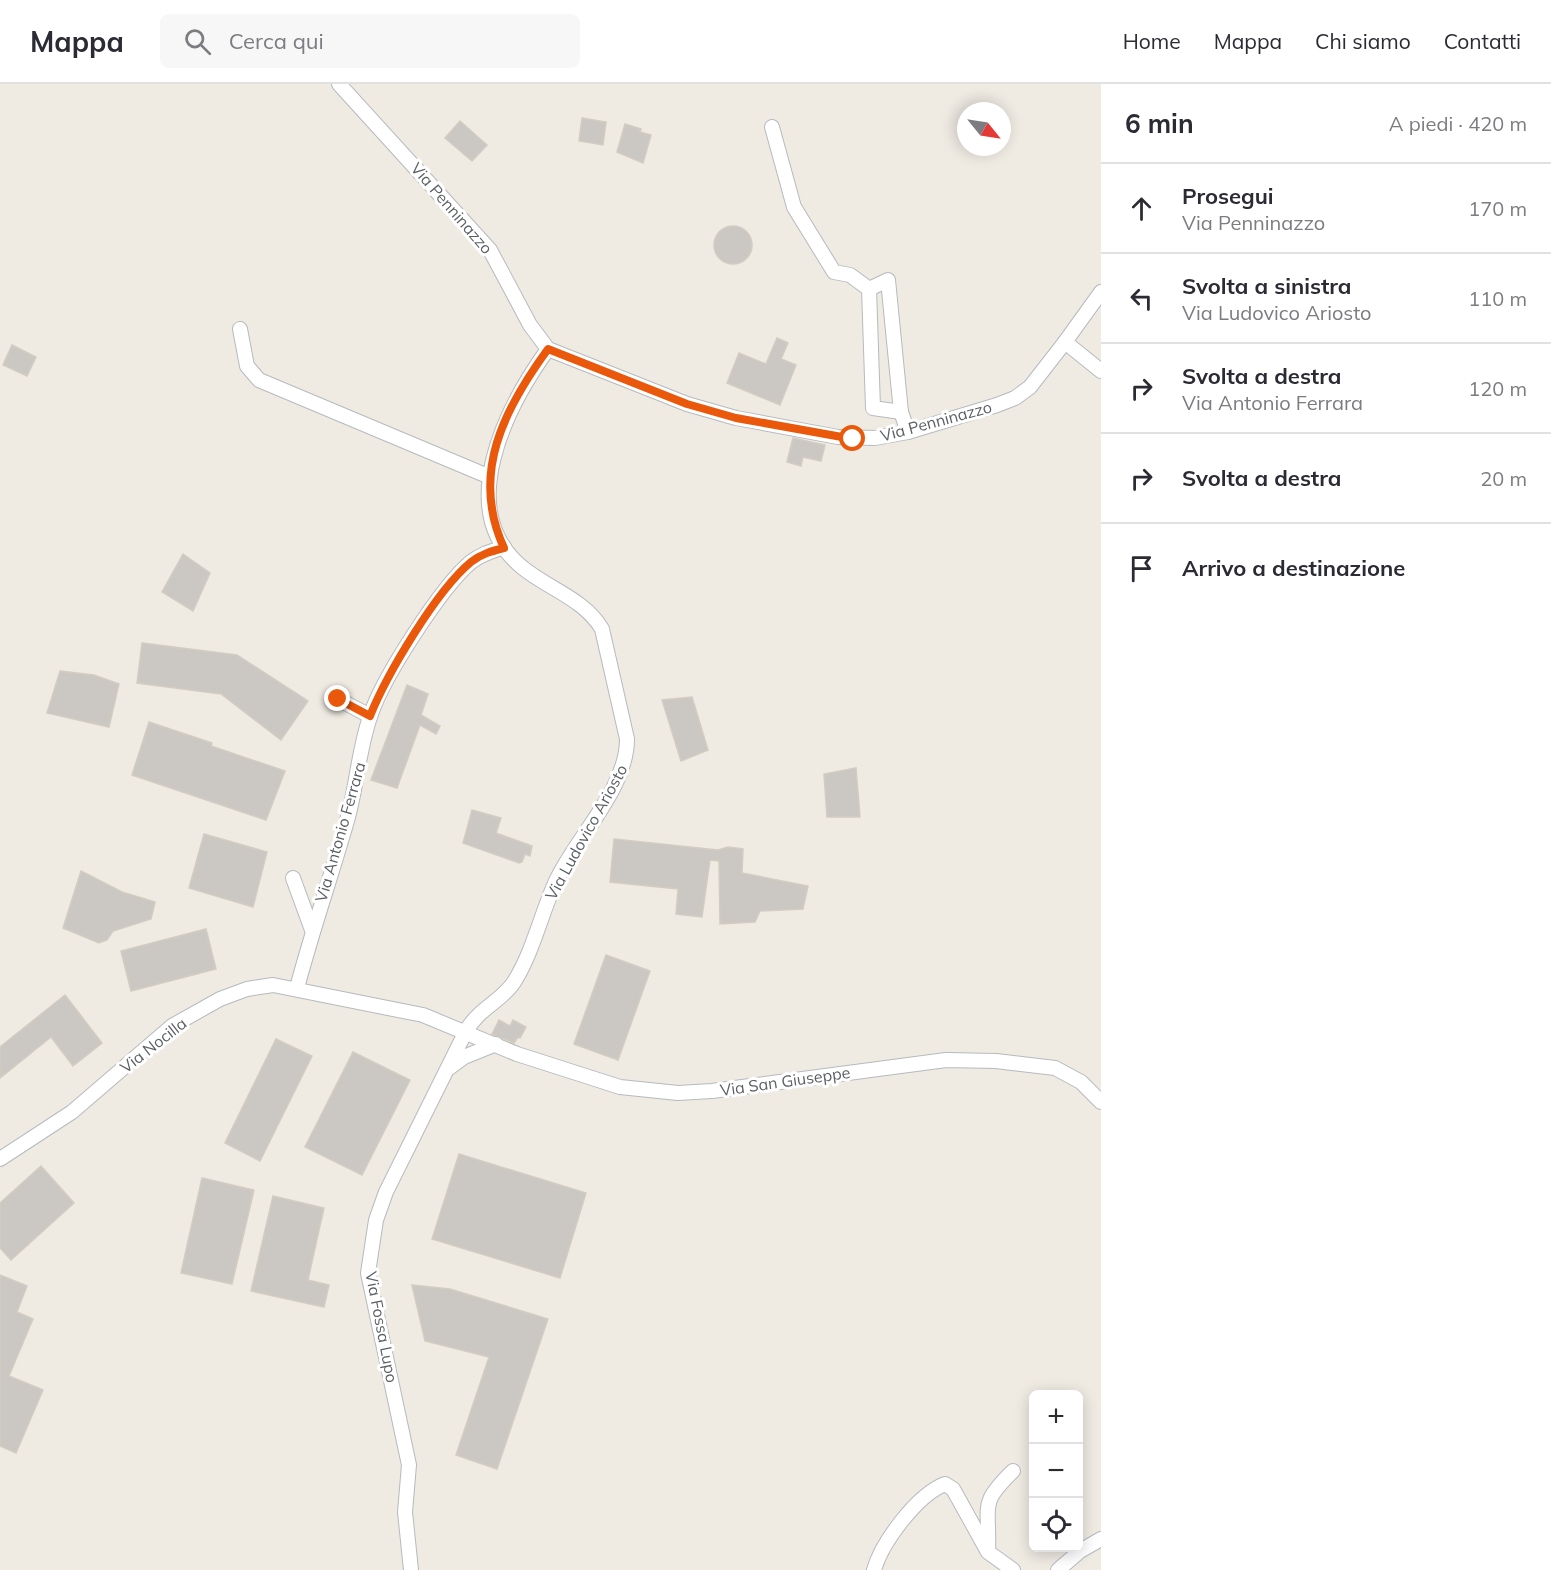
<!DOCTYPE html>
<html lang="it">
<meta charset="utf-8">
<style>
body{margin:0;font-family:Mulish,sans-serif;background:#f7f7f7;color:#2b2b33}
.controls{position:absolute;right:18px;bottom:18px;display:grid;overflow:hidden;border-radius:9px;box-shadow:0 3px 15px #0003}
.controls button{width:54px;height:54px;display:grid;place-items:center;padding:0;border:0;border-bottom:2px solid #e1e1e2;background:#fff;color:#2b2b33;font:30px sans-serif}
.compass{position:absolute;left:957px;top:18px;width:54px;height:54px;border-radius:50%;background:#fff;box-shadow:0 3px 15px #0003;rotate:120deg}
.stop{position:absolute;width:18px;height:18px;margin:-14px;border:4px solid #ea580c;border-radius:50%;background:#fff}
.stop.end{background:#ea580c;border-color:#fff;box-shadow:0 2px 6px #0008}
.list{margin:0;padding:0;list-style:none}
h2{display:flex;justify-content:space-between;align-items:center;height:78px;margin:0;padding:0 24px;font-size:26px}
h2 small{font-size:20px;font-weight:400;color:#7c7c81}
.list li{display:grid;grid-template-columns:39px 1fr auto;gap:18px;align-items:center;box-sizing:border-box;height:90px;padding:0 24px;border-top:2px solid #e1e1e2}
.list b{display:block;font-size:22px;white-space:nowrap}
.list p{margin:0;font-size:20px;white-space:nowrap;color:#7c7c81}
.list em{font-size:20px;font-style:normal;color:#7c7c81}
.icon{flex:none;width:33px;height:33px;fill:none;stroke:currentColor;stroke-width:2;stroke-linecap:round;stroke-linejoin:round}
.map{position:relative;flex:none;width:1101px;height:1486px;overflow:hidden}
header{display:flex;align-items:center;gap:36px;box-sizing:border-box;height:84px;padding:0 30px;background:#fff;border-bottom:2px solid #e1e1e2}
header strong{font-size:28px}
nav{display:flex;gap:33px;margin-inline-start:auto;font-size:21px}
.search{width:420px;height:54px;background:#f7f7f7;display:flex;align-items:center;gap:15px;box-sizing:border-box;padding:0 21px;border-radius:9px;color:#7c7c81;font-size:22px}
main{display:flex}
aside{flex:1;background:#fff}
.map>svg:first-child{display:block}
.building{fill:#cbc7c2;stroke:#d3ccc1;stroke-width:1.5}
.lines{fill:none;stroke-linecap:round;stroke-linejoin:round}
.minor-casing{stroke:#b6babe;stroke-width:16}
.minor{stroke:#fff;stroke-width:14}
.route{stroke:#ea580c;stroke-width:8}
.labels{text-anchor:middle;stroke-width:6;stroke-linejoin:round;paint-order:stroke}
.street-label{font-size:16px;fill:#5b6064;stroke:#fff}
</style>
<header>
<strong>Mappa</strong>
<div class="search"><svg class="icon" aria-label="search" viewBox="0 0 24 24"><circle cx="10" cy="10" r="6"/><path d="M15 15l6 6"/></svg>Cerca qui</div>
<nav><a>Home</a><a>Mappa</a><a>Chi siamo</a><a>Contatti</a></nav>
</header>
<main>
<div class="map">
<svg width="1101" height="1486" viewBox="0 0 1101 1486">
<rect width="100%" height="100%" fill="#efebe3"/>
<g class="building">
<polygon points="582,34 606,38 603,61 579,57"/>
<polygon points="460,37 487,61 472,77 445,54"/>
<polygon points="625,40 641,45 640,48 651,51 643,79 617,68"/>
<circle cx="733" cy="161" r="19"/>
<polygon points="777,254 788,259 781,275 796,281 780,321 727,299 739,269 766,280"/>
<polygon points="12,261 36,273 27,292 3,281"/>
<polygon points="793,354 825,361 821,377 803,373 801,382 787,378"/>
<polygon points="183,470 210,489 193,527 162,508"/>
<polygon points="142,559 237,571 308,617 281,656 221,610 137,599"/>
<polygon points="60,587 94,591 119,600 109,643 47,629"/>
<polygon points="407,601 428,610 421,631 440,642 436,650 420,641 397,704 371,696"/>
<polygon points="692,613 708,666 681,677 662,616"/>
<polygon points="149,638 212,659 211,662 285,687 266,736 132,691"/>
<polygon points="856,684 860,733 827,733 824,690"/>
<polygon points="472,726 501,734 496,749 532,762 530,772 525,770 522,778 519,779 463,759"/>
<polygon points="204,750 267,768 253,823 189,804"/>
<polygon points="614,755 718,766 728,763 743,765 742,789 808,802 803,825 760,827 755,838 720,840 719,777 710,776 702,833 676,830 678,805 610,798"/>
<polygon points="81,787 122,808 155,818 151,835 113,847 107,856 99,859 63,844"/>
<polygon points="206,845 216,885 131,907 121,867"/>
<polygon points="606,871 650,887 618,976 574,960"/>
<polygon points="65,911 102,959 73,982 51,953 0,994 0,963"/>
<polygon points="499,936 510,942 513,936 526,943 520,954 518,953 514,959 492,950"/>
<polygon points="276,955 312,972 260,1077 225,1059"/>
<polygon points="353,968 410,996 362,1091 305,1063"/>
<polygon points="459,1070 586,1109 560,1194 432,1155"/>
<polygon points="41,1082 74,1119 11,1176 0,1164 0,1119"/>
<polygon points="202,1094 254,1106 232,1200 181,1189"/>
<polygon points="273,1112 324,1124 308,1196 329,1201 324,1223 251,1207"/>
<polygon points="0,1191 27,1202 17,1228 33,1235 9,1292 43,1306 16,1369 0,1362"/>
<polygon points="412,1201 450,1205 548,1235 497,1385 456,1371 489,1273 425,1257"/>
</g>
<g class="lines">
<g class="minor-casing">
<g id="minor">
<polyline points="339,0 490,166 530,241 548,265 687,320 736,334 838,353 875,354 908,348 997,321 1015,314 1030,303 1065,258 1101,287"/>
<polyline points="772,43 794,123 834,188 850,191 869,205 888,196 901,328 908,348"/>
<polyline points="869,205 873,324 901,328"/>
<polyline points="240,245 247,282 259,296 490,393"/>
<polyline points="1065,258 1101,208"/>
<polyline points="338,615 370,632"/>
<polyline points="293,794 312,846"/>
<path d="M297,904C312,847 332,790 348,733C357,700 359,663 371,630C383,594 441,503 471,478C481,470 492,467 504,463"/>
<polyline points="449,984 464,973 496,960"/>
<polyline points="0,1075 72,1028 172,942 220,915 247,905 273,901 423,931 517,970 620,1003 678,1009 712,1007 946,976 996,977 1055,984 1081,998 1101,1018"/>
<path d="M988,1466C990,1421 978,1421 1013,1387"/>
<path d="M411,1486L405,1428L409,1381L368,1189L376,1136L386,1108L466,947C479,924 502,917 514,898C533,868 541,830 556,797C577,752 627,705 627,655L602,545C584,515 549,505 523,484C452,427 507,322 548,265"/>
<path d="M874,1486C882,1458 917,1411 945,1400L953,1405L988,1468L1013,1486"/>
<polyline points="1058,1486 1080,1467 1101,1455"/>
</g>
</g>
<use href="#minor" class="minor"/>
</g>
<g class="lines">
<path class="route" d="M338,615L370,632C387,590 436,507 471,478C481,470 492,467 504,464C470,390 504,325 548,265L687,320L736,334L853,355"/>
</g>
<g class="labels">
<g class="street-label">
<text transform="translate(452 124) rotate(49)" y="6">Via Penninazzo</text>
<text transform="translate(936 337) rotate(-15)" y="6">Via Penninazzo</text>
<text transform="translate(340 748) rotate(-74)" y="6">Via Antonio Ferrara</text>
<text transform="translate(586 748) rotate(-61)" y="6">Via Ludovico Ariosto</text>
<text transform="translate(153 961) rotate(-38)" y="6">Via Nocilla</text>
<text transform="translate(785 997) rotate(-8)" y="6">Via San Giuseppe</text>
<text transform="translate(382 1243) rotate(79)" y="6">Via Fossa Lupo</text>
</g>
</g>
</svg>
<div class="controls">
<button>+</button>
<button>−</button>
<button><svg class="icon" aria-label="locate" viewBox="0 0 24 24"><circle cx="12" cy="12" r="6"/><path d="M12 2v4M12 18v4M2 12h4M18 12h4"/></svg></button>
</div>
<svg class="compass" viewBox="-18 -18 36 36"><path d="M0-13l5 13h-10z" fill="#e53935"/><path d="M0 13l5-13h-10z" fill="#7c7c81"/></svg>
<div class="stop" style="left:853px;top:355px"></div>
<div class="stop end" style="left:338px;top:615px"></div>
</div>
<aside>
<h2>6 min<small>A piedi · 420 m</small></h2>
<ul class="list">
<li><svg class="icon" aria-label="ahead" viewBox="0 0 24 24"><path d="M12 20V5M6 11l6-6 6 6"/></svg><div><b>Prosegui</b><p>Via Penninazzo</p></div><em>170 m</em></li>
<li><svg class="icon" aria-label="left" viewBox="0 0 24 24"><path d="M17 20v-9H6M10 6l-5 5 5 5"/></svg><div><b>Svolta a sinistra</b><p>Via Ludovico Ariosto</p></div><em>110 m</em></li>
<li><svg class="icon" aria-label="right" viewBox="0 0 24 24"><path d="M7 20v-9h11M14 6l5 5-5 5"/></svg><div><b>Svolta a destra</b><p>Via Antonio Ferrara</p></div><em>120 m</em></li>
<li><svg class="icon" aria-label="right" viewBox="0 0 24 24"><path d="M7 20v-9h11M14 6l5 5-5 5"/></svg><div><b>Svolta a destra</b></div><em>20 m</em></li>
<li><svg class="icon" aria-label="arrive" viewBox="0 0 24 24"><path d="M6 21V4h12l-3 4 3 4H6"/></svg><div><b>Arrivo a destinazione</b></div></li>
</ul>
</aside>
</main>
